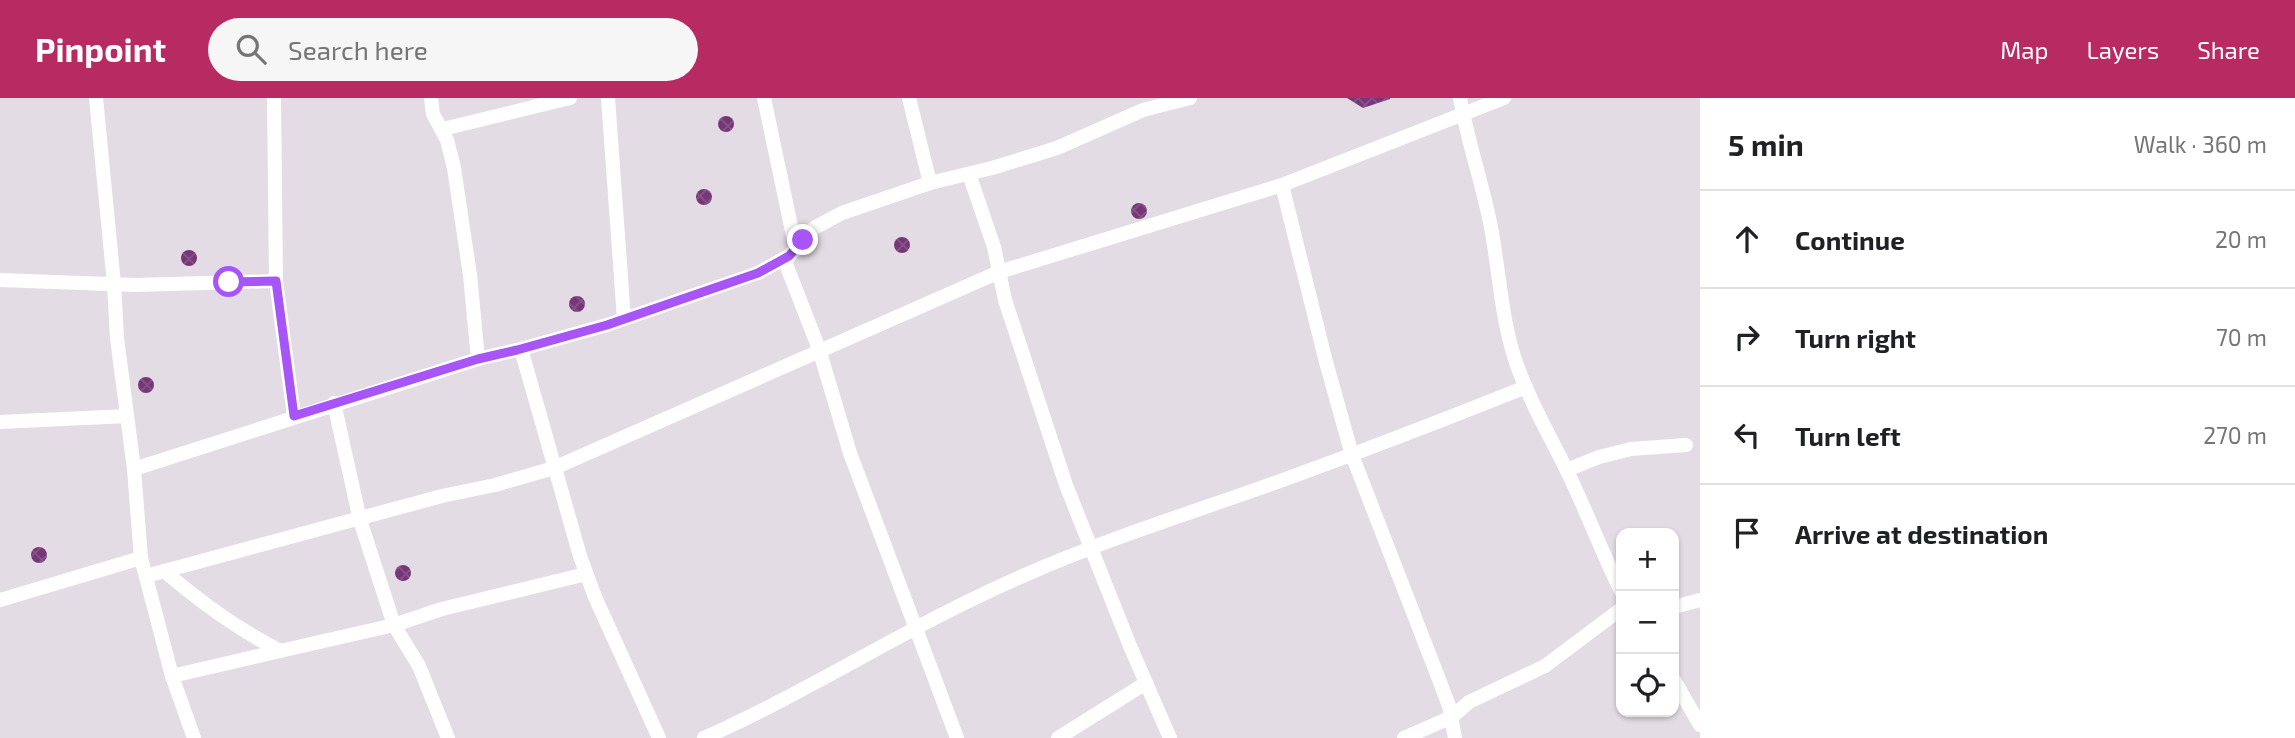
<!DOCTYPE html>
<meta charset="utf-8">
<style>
body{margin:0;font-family:"Exo 2",sans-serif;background:#f6f6f6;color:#202124}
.controls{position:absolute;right:21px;bottom:21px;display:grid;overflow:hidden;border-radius:14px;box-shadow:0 2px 5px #0004}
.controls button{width:63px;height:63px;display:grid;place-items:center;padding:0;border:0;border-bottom:2px solid #e0e0e0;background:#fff;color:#202124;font:35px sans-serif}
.stop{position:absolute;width:21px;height:21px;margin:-16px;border:5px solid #a855f7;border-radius:50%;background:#fff}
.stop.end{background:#a855f7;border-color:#fff;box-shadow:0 2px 7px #0008}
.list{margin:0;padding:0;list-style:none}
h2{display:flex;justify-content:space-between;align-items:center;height:91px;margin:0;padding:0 28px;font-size:30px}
h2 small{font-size:23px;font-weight:400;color:#757577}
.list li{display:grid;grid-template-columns:46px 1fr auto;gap:21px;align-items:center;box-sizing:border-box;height:98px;padding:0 28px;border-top:2px solid #e0e0e0}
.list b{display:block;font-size:26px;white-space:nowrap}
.list em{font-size:23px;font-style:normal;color:#757577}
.icon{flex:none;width:38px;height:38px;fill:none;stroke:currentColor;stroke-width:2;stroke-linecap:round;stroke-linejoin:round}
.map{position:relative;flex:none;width:1700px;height:640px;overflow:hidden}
header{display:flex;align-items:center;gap:42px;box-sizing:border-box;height:98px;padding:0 35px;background:#b82b62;color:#fff}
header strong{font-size:33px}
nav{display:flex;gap:38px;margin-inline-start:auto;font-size:24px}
.search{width:490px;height:63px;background:#f6f6f6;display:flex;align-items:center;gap:18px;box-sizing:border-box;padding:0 24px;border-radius:38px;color:#757577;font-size:26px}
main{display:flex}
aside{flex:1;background:#fff}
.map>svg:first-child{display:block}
.building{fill:url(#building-cross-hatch)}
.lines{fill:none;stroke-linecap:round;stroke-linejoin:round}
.minor{stroke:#fff;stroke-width:14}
.route{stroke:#a855f7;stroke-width:9}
</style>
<header>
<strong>Pinpoint</strong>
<div class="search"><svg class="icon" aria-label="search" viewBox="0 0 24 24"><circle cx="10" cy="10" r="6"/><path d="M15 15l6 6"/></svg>Search here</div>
<nav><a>Map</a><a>Layers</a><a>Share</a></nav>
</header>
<main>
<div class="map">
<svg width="1700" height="640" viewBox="0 0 1700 640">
<defs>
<pattern id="building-cross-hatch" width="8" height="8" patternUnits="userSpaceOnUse" patternTransform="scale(1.75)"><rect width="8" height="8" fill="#763678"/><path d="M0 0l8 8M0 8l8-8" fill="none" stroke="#865287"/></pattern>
</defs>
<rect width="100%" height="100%" fill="#e4dce4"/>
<g class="building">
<polygon points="1347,0 1390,0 1390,1 1363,10"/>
<circle cx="726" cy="26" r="8"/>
<circle cx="704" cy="99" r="8"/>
<circle cx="1139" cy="113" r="8"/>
<circle cx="902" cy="147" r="8"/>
<circle cx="189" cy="160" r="8"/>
<circle cx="577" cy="206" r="8"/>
<circle cx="146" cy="287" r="8"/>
<circle cx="39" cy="457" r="8"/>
<circle cx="403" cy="475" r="8"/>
</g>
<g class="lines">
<g class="minor">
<polyline points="96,0 114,186 117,240 134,371 141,460 172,578 194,640"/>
<polyline points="274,0 276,183 294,318"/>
<polyline points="431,0 433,16 447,42 454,70 470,177 478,261"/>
<polyline points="608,0 624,221"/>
<polyline points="764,0 796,152"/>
<polyline points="909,0 930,85"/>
<path d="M1460,0C1468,46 1484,89 1492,135C1500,180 1502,227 1518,270C1531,306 1550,338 1566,371C1586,411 1601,453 1621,493"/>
<polyline points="443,31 570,0"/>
<polyline points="969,76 994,149 1005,202 1066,387 1130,548 1170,640"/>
<polyline points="1282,87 1326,264 1352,357 1440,584 1449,608 1455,640"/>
<polyline points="784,161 819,251 850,355 957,640"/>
<polyline points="0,182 136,187 276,183"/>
<polyline points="521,251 580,458 595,499 659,640"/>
<polyline points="334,305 360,422 394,527 419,568 448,640"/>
<polyline points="0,324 127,318"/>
<polyline points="134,371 478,261 521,251 607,227 758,175 789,158 814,130 842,115 930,85 992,70 1057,50 1143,12 1190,0"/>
<polyline points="1567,372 1599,359 1631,351 1686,347"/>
<path d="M164,473C202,505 236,530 280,553L394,527L442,511L586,476"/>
<polyline points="146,478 442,398 495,387 554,370 999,174 1282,87 1504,0"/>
<polyline points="0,502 141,460"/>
<polyline points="1674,509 1700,502"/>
<polyline points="172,578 280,553"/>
<polyline points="1674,582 1700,627"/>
<path d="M704,640C814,591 915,524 1025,477C1104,442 1187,416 1269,387C1355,356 1441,323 1526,289"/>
<polyline points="1058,640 1146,585"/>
<polyline points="1404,640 1452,619 1469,604 1545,568 1621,511"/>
</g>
</g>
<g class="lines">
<polyline class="route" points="229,184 276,183 294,318 478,261 517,252 607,227 758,175 789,158 803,142"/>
</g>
</svg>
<div class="controls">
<button>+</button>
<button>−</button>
<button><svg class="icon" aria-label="locate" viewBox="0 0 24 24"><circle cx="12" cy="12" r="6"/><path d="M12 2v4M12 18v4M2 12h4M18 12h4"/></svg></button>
</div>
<div class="stop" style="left:229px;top:184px"></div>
<div class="stop end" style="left:803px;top:142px"></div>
</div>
<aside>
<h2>5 min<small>Walk · 360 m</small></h2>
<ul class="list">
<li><svg class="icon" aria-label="ahead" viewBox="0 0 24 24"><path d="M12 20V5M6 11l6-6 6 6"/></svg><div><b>Continue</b></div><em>20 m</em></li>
<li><svg class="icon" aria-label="right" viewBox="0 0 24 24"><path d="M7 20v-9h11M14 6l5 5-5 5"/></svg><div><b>Turn right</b></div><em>70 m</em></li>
<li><svg class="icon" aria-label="left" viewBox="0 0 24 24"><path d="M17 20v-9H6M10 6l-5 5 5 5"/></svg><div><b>Turn left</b></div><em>270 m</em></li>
<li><svg class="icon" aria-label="arrive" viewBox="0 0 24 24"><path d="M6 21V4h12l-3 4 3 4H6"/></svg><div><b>Arrive at destination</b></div></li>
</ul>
</aside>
</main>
